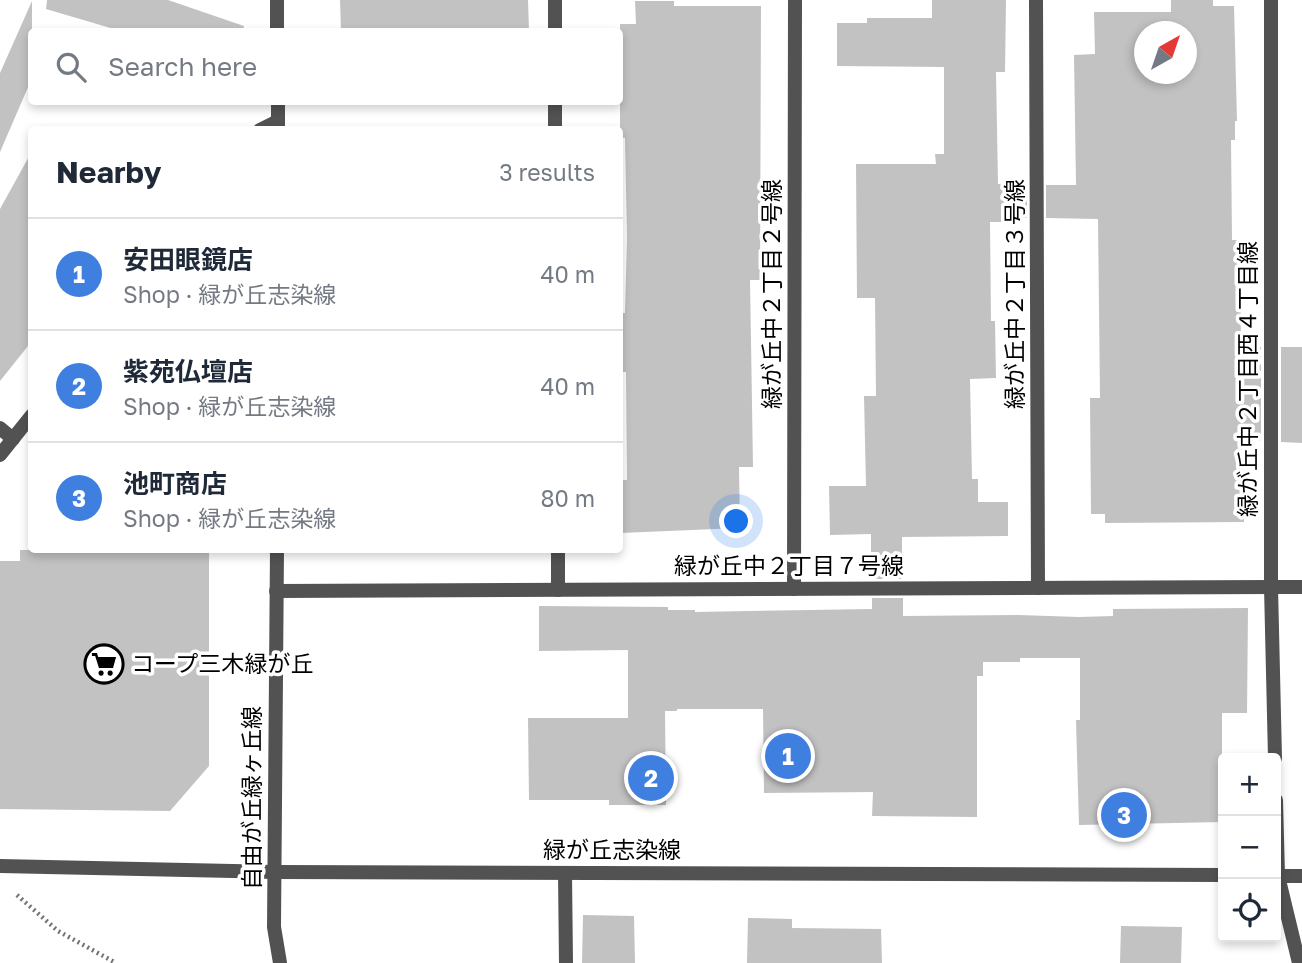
<!DOCTYPE html>
<meta charset="utf-8">
<style>
body{margin:0;font-family:"Golos Text","Noto Sans JP",sans-serif;background:#f6f6f7;color:#1f2937}
.controls{position:absolute;right:21px;bottom:21px;display:grid;overflow:hidden;border-radius:7px;box-shadow:0 4px 10px #0003}
.controls button{width:63px;height:63px;display:grid;place-items:center;padding:0;border:0;border-bottom:2px solid #e0e1e3;background:#fff;color:#1f2937;font:35px sans-serif}
.compass{position:absolute;left:1134px;top:21px;width:63px;height:63px;border-radius:50%;background:#fff;box-shadow:0 4px 10px #0003;rotate:40deg}
.you{position:absolute;left:737px;top:522px;width:24px;height:24px;margin:-18px;border:5px solid #fff;border-radius:50%;background:#1a73e8;box-shadow:0 0 0 10px #1a73e833}
.badge{display:grid;place-items:center;width:46px;height:46px;border-radius:50%;background:#000;color:#fff;font-size:23px;font-weight:700}
.pin{position:absolute;translate:-50% -50%;border:4px solid #fff;box-shadow:0 2px 7px #0006}
.list{margin:0;padding:0;list-style:none}
h2{display:flex;justify-content:space-between;align-items:center;height:91px;margin:0;padding:0 28px;font-size:30px}
h2 small{font-size:23px;font-weight:400;color:#747a83}
.list li{display:grid;grid-template-columns:46px 1fr auto;gap:21px;align-items:center;box-sizing:border-box;height:112px;padding:0 28px;border-top:2px solid #e0e1e3}
.list b{display:block;font-size:26px;white-space:nowrap}
.list p{margin:0;font-size:23px;white-space:nowrap;color:#747a83}
.list em{font-size:23px;font-style:normal;color:#747a83}
.icon{flex:none;width:38px;height:38px;fill:none;stroke:currentColor;stroke-width:2;stroke-linecap:round;stroke-linejoin:round}
.map{position:relative;flex:none;width:1302px;height:963px;overflow:hidden}
.search{position:absolute;background:#fff;box-shadow:0 4px 10px #0003;left:28px;top:28px;width:595px;height:77px;display:flex;align-items:center;gap:18px;box-sizing:border-box;padding:0 24px;border-radius:7px;color:#747a83;font-size:26px}
.panel{position:absolute;background:#fff;box-shadow:0 4px 10px #0003;left:28px;top:126px;width:595px;height:427px;border-radius:7px}
.map>svg:first-child{display:block}
.building{fill:#c2c2c2;fill-rule:evenodd}
.lines{fill:none;stroke-linecap:round;stroke-linejoin:round}
.path{stroke:#747474;stroke-width:4.5;stroke-dasharray:2 3.5;stroke-linecap:butt}
.minor{stroke:#525252;stroke-width:14}
.tertiary{stroke:#525252;stroke-width:14}
.labels{text-anchor:middle;stroke-width:7;stroke-linejoin:round;paint-order:stroke}
.street-label{font-size:23px;fill:#000;stroke:#fff}
.poi-label{font-size:23px;fill:#000;stroke:#fff;text-anchor:start}
</style>
<div class="map">
<svg width="1302" height="963" viewBox="0 0 1302 963">
<rect width="100%" height="100%" fill="#fff"/>
<g class="building">
<polygon points="47,0 168,0 244,26 243,32 124,32 46,9"/>
<polygon points="340,0 528,0 529,32 341,32"/>
<polygon points="932,0 1006,0 1005,72 996,72 998,184 1027,185 1027,218 1011,218 1011,222 990,222 991,321 995,321 996,378 970,379 972,479 978,479 978,502 1008,502 1008,536 902,537 902,579 871,579 871,534 830,535 829,486 866,486 864,396 876,396 875,298 857,298 856,164 936,164 935,154 944,154 944,67 837,66 837,23 867,23 867,18 932,18"/>
<path d="M1171,0H1213V6H1234L1237,121H1235V140H1231L1232,240H1240L1241,347H1261V441L1242,439L1244,522L1105,523V514H1091L1090,398H1100L1098,219L1046,218V185H1076L1074,55L1095,54L1094,12H1171ZM1144,32H1186V74H1144Z"/>
<polygon points="32,1 32,78 0,152 0,73"/>
<polygon points="635,1 674,1 674,6 761,6 760,280 750,280 753,467 739,467 740,528 620,533 620,480 627,480 626,372 620,372 620,313 625,313 627,238 625,138 620,138 620,24 636,24"/>
<polygon points="32,151 32,341 0,381 0,209"/>
<polygon points="1281,347 1302,347 1302,443 1281,442"/>
<polygon points="20,550 209,550 209,766 170,811 0,809 0,561 20,561"/>
<polygon points="872,598 903,598 903,616 1019,615 1079,617 1113,616 1113,609 1248,608 1247,713 1222,713 1222,822 1079,825 1076,720 1080,720 1080,658 1020,658 1020,662 983,662 983,676 977,676 977,817 872,816 873,792 764,793 763,709 677,709 677,711 665,711 666,805 609,805 609,800 529,800 528,718 628,718 628,650 539,651 539,606 668,607 668,610 695,610 695,612 872,609"/>
<polygon points="583,915 634,916 635,963 582,963"/>
<polygon points="748,918 792,919 792,928 881,929 882,963 747,963"/>
<polygon points="1121,926 1182,927 1181,963 1120,963"/>
</g>
<g class="lines">
<polyline class="path" points="17,895 58,931 116,963"/>
<g class="minor">
<polyline points="555,0 555,32"/>
<polyline points="1036,0 1038,588"/>
<polyline points="1271,0 1271,587 1275,758"/>
<polyline points="555,102 555,130"/>
<polyline points="260,130 278,121"/>
<polyline points="0,428 13,439"/>
<polyline points="0,455 32,415"/>
<polyline points="558,550 558,590"/>
<polyline points="794,589 795,0"/>
<polyline points="276,591 1302,587"/>
<polyline points="1276,800 1278,876 1299,963"/>
<polyline points="565,873 566,963"/>
</g>
<g class="tertiary">
<polyline points="277,0 277,32"/>
<polyline points="278,102 278,130"/>
<polyline points="277,550 274,927 280,963"/>
<polyline points="0,866 275,872 1223,875"/>
<polyline points="1276,876 1302,876"/>
</g>
</g>
<defs>
<g id="supermarket-ring" transform="scale(2.0125)"><circle r="9.5" fill="#fff" stroke="#000" stroke-width="1.5"/><path d="M-6-5.5h2.5l.6 2H6L4.5 2H-2.5L-4.4-4H-6ZM-1.5 3.2a1.3 1.3 0 1 0 .1 0ZM3 3.2a1.3 1.3 0 1 0 .1 0Z" fill="#000"/></g>
</defs>
<g fill-rule="evenodd">
<use href="#supermarket-ring" x="104" y="664"/>
</g>
<g class="labels">
<g class="street-label">
<text transform="translate(772 294) rotate(-90)" y="8">緑が丘中２丁目２号線</text>
<text transform="translate(1015 294) rotate(-90)" y="8">緑が丘中２丁目３号線</text>
<text transform="translate(1248 379) rotate(-90)" y="8">緑が丘中２丁目西４丁目線</text>
<text x="789" y="574">緑が丘中２丁目７号線</text>
<text transform="translate(252 798) rotate(-90)" y="8">自由が丘緑ヶ丘線</text>
<text x="612" y="858">緑が丘志染線</text>
</g>
<g class="poi-label">
<text x="131" y="672">コープ三木緑が丘</text>
</g>
</g>
</svg>
<div class="controls">
<button>+</button>
<button>−</button>
<button><svg class="icon" aria-label="locate" viewBox="0 0 24 24"><circle cx="12" cy="12" r="6"/><path d="M12 2v4M12 18v4M2 12h4M18 12h4"/></svg></button>
</div>
<svg class="compass" viewBox="-18 -18 36 36"><path d="M0-13l5 13h-10z" fill="#e53935"/><path d="M0 13l5-13h-10z" fill="#747a83"/></svg>
<div class="you"></div>
<div class="pin badge" style="left:788px;top:756px;background:#3f7fe0">1</div>
<div class="pin badge" style="left:651px;top:778px;background:#3f7fe0">2</div>
<div class="pin badge" style="left:1124px;top:815px;background:#3f7fe0">3</div>
<div class="search"><svg class="icon" aria-label="search" viewBox="0 0 24 24"><circle cx="10" cy="10" r="6"/><path d="M15 15l6 6"/></svg>Search here</div>
<section class="panel">
<h2>Nearby<small>3 results</small></h2>
<ul class="list">
<li><span class="badge" style="background:#3f7fe0">1</span><div><b>安田眼鏡店</b><p>Shop · 緑が丘志染線</p></div><em>40 m</em></li>
<li><span class="badge" style="background:#3f7fe0">2</span><div><b>紫苑仏壇店</b><p>Shop · 緑が丘志染線</p></div><em>40 m</em></li>
<li><span class="badge" style="background:#3f7fe0">3</span><div><b>池町商店</b><p>Shop · 緑が丘志染線</p></div><em>80 m</em></li>
</ul>
</section>
</div>
